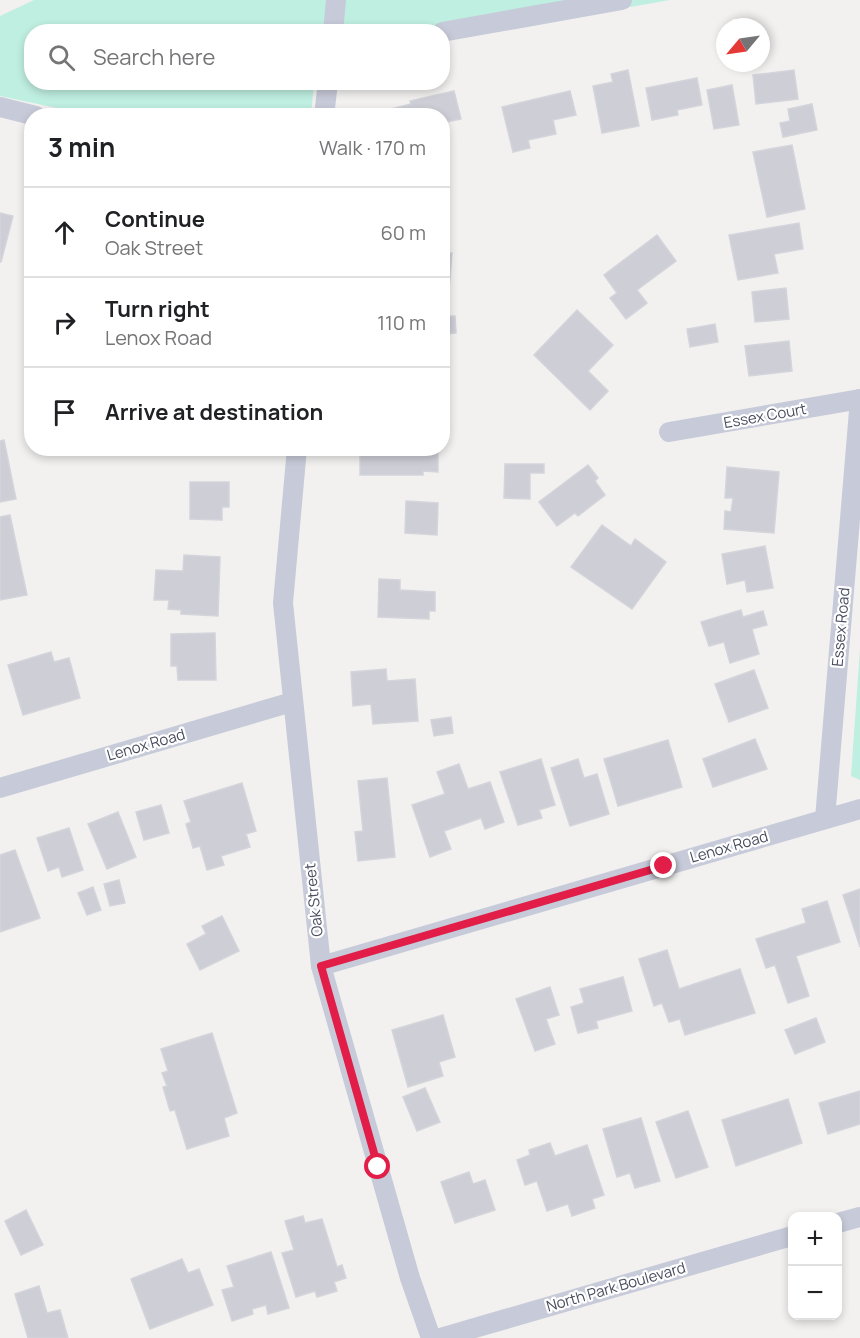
<!DOCTYPE html>
<meta charset="utf-8">
<style>
body{margin:0;font-family:Manrope,sans-serif;background:#f6f6f6;color:#202124}
.controls{position:absolute;right:18px;bottom:18px;display:grid;overflow:hidden;border-radius:12px;box-shadow:0 3px 9px #0003}
.controls button{width:54px;height:54px;display:grid;place-items:center;padding:0;border:0;border-bottom:2px solid #e0e0e0;background:#fff;color:#202124;font:30px sans-serif}
.compass{position:absolute;left:716px;top:18px;width:54px;height:54px;border-radius:50%;background:#fff;box-shadow:0 3px 9px #0003;rotate:241deg}
.stop{position:absolute;width:18px;height:18px;margin:-14px;border:4px solid #e11d48;border-radius:50%;background:#fff}
.stop.end{background:#e11d48;border-color:#fff;box-shadow:0 2px 6px #0008}
.list{margin:0;padding:0;list-style:none}
h2{display:flex;justify-content:space-between;align-items:center;height:78px;margin:0;padding:0 24px;font-size:26px}
h2 small{font-size:20px;font-weight:400;color:#757577}
.list li{display:grid;grid-template-columns:39px 1fr auto;gap:18px;align-items:center;box-sizing:border-box;height:90px;padding:0 24px;border-top:2px solid #e0e0e0}
.list b{display:block;font-size:22px;white-space:nowrap}
.list p{margin:0;font-size:20px;white-space:nowrap;color:#757577}
.list em{font-size:20px;font-style:normal;color:#757577}
.icon{flex:none;width:33px;height:33px;fill:none;stroke:currentColor;stroke-width:2;stroke-linecap:round;stroke-linejoin:round}
.map{position:relative;flex:none;width:860px;height:1338px;overflow:hidden}
.search{position:absolute;background:#fff;box-shadow:0 3px 9px #0003;left:24px;top:24px;width:426px;height:66px;display:flex;align-items:center;gap:15px;box-sizing:border-box;padding:0 21px;border-radius:24px;color:#757577;font-size:22px}
.panel{position:absolute;background:#fff;box-shadow:0 3px 9px #0003;left:24px;top:108px;width:426px;height:348px;border-radius:24px}
.map>svg:first-child{display:block}
.green{fill:#bfefe1}
.building{fill:#cdced6;stroke:#d4d4db;stroke-width:1.5}
.lines{fill:none;stroke-linecap:round;stroke-linejoin:round}
.minor{stroke:#c7cad8;stroke-width:20}
.route{stroke:#e11d48;stroke-width:8}
.labels{text-anchor:middle;stroke-width:4.5;stroke-linejoin:round;paint-order:stroke}
.street-label{font-size:15px;fill:#484d5e;stroke:#fff}
</style>
<div class="map">
<svg width="860" height="1338" viewBox="0 0 860 1338">
<rect width="100%" height="100%" fill="#f2f1f0"/>
<g class="green">
<polygon points="34,0 670,0 443,40 442,32 32,32 32,82 314,83 311,115 90,115 0,96 0,16"/>
<polygon points="860,649 860,780 851,776"/>
</g>
<g class="building">
<polygon points="628,70 639,126 602,133 593,86 613,82 611,74"/>
<polygon points="794,70 798,99 756,104 753,75"/>
<polygon points="697,78 702,105 677,110 678,115 652,120 646,88"/>
<polygon points="732,85 739,125 714,129 707,90"/>
<polygon points="454,91 461,119 442,123 442,116 388,116 387,110 411,104 410,101"/>
<polygon points="570,91 576,115 553,120 556,134 528,140 530,148 513,152 502,107"/>
<polygon points="812,104 817,130 783,137 780,123 790,121 788,109"/>
<polygon points="792,145 805,209 767,217 753,152"/>
<polygon points="0,213 13,216 1,262 0,262"/>
<polygon points="26,213 32,213 32,260"/>
<polygon points="799,223 803,249 774,254 778,273 738,280 729,235"/>
<polygon points="657,235 676,261 637,290 647,303 626,319 610,298 617,293 604,275"/>
<polygon points="442,253 452,253 449,289 442,289"/>
<polygon points="786,288 789,319 755,322 752,292"/>
<polygon points="442,293 444,316 455,316 456,333 442,334"/>
<polygon points="577,310 613,345 588,371 608,391 590,410 534,355"/>
<polygon points="715,324 718,342 690,347 687,329"/>
<polygon points="789,341 792,371 749,376 745,346"/>
<polygon points="4,440 16,499 0,502 0,441"/>
<polygon points="360,448 438,448 438,472 423,471 423,475 360,475"/>
<polygon points="505,464 544,464 544,473 530,473 530,499 504,498"/>
<polygon points="588,465 598,478 595,481 605,495 578,516 575,513 557,526 539,502"/>
<polygon points="727,467 779,472 774,533 724,529 725,511 731,512 733,498 725,498"/>
<polygon points="190,482 229,482 229,507 222,507 222,520 190,519"/>
<polygon points="406,501 438,503 437,535 405,533"/>
<polygon points="10,515 27,595 0,600 0,517"/>
<polygon points="602,525 631,546 635,539 666,562 632,609 571,567"/>
<polygon points="765,546 773,588 747,592 745,580 727,584 722,554"/>
<polygon points="184,555 220,557 218,616 181,614 181,610 168,609 169,600 154,600 156,570 183,571"/>
<polygon points="379,579 400,580 400,590 435,592 435,611 429,611 429,619 378,617"/>
<polygon points="741,610 743,617 763,611 767,625 752,629 759,654 730,663 724,642 709,646 701,622"/>
<polygon points="215,633 216,680 178,680 177,666 171,666 171,634"/>
<polygon points="51,652 54,662 69,658 80,698 23,715 8,665"/>
<polygon points="386,669 387,681 415,679 418,721 373,724 371,704 353,706 351,672"/>
<polygon points="754,670 768,708 729,722 715,684"/>
<polygon points="451,717 453,733 434,736 431,720"/>
<polygon points="755,739 767,769 713,787 703,759"/>
<polygon points="668,740 682,787 618,806 604,759"/>
<polygon points="541,759 555,805 539,810 542,818 518,825 500,772"/>
<polygon points="578,759 584,778 597,774 609,814 570,826 551,768"/>
<polygon points="459,764 468,789 490,782 504,822 485,829 481,818 444,831 451,849 430,857 412,805 445,794 437,772"/>
<polygon points="387,778 395,857 358,861 355,832 363,831 358,781"/>
<polygon points="242,783 256,831 246,834 250,847 221,856 224,865 207,870 200,846 193,848 186,824 191,822 184,801"/>
<polygon points="161,805 169,833 144,840 136,812"/>
<polygon points="118,812 136,857 107,869 88,824"/>
<polygon points="69,828 83,870 62,877 59,867 48,871 37,838"/>
<polygon points="15,850 40,918 0,932 0,855"/>
<polygon points="119,880 125,903 110,906 104,884"/>
<polygon points="93,887 101,910 87,915 78,893"/>
<polygon points="860,889 860,947 843,895"/>
<polygon points="827,901 840,942 796,956 809,996 788,1003 775,965 766,968 756,939 806,923 802,909"/>
<polygon points="222,916 239,951 200,970 187,944 206,934 202,926"/>
<polygon points="667,950 679,989 740,969 755,1013 685,1035 680,1019 669,1022 662,1003 654,1006 639,959"/>
<polygon points="623,977 632,1011 596,1021 598,1028 578,1033 571,1007 584,1003 580,989"/>
<polygon points="550,987 559,1015 546,1019 555,1044 535,1051 516,999"/>
<polygon points="443,1015 455,1057 439,1062 443,1076 408,1087 392,1030"/>
<polygon points="816,1018 825,1042 795,1054 785,1030"/>
<polygon points="212,1033 237,1113 224,1118 229,1136 187,1149 175,1110 170,1111 163,1087 167,1086 162,1073 168,1071 161,1049"/>
<polygon points="425,1088 440,1122 417,1131 403,1097"/>
<polygon points="860,1091 860,1124 828,1134 819,1103"/>
<polygon points="788,1099 802,1143 736,1166 722,1120"/>
<polygon points="688,1111 708,1167 676,1178 656,1122"/>
<polygon points="641,1118 660,1181 635,1188 630,1173 617,1177 603,1129"/>
<polygon points="550,1143 555,1156 587,1145 604,1195 592,1199 595,1208 572,1216 568,1204 547,1211 537,1181 525,1185 517,1160 530,1155 529,1150"/>
<polygon points="469,1172 473,1184 485,1180 495,1210 455,1223 441,1182"/>
<polygon points="26,1210 43,1245 21,1255 5,1221"/>
<polygon points="303,1216 305,1223 322,1219 337,1267 342,1265 346,1278 334,1282 337,1291 317,1297 315,1291 296,1297 282,1253 294,1250 285,1221"/>
<polygon points="271,1252 289,1308 268,1314 266,1305 252,1309 253,1314 232,1321 222,1290 234,1287 227,1266"/>
<polygon points="182,1259 188,1273 199,1269 213,1305 150,1329 131,1279"/>
<polygon points="39,1286 47,1313 60,1310 68,1338 28,1338 15,1294"/>
</g>
<g class="lines">
<g class="minor">
<polyline points="333,32 336,0"/>
<polyline points="442,32 622,0"/>
<polyline points="0,107 36,116"/>
<polyline points="324,116 328,82"/>
<polyline points="669,432 860,399"/>
<polyline points="297,448 283,603 321,966 410,1278 431,1338"/>
<polyline points="0,788 292,702"/>
<polyline points="825,819 860,399"/>
<polyline points="321,966 860,809"/>
<polyline points="838,1223 860,1217"/>
<polyline points="440,1338 792,1236"/>
</g>
</g>
<g class="lines">
<polyline class="route" points="378,1167 321,966 664,866"/>
</g>
<g class="labels">
<g class="street-label">
<text transform="translate(765 416) rotate(-10)" y="5">Essex Court</text>
<text transform="translate(841 627) rotate(-85)" y="5">Essex Road</text>
<text transform="translate(146 745) rotate(-16)" y="5">Lenox Road</text>
<text transform="translate(729 847) rotate(-16)" y="5">Lenox Road</text>
<text transform="translate(314 900) rotate(-96)" y="5">Oak Street</text>
<text transform="translate(616 1287) rotate(-16)" y="5">North Park Boulevard</text>
</g>
</g>
</svg>
<div class="controls">
<button>+</button>
<button>−</button>
</div>
<svg class="compass" viewBox="-18 -18 36 36"><path d="M0-13l5 13h-10z" fill="#e53935"/><path d="M0 13l5-13h-10z" fill="#757577"/></svg>
<div class="stop" style="left:378px;top:1167px"></div>
<div class="stop end" style="left:664px;top:866px"></div>
<div class="search"><svg class="icon" aria-label="search" viewBox="0 0 24 24"><circle cx="10" cy="10" r="6"/><path d="M15 15l6 6"/></svg>Search here</div>
<section class="panel">
<h2>3 min<small>Walk · 170 m</small></h2>
<ul class="list">
<li><svg class="icon" aria-label="ahead" viewBox="0 0 24 24"><path d="M12 20V5M6 11l6-6 6 6"/></svg><div><b>Continue</b><p>Oak Street</p></div><em>60 m</em></li>
<li><svg class="icon" aria-label="right" viewBox="0 0 24 24"><path d="M7 20v-9h11M14 6l5 5-5 5"/></svg><div><b>Turn right</b><p>Lenox Road</p></div><em>110 m</em></li>
<li><svg class="icon" aria-label="arrive" viewBox="0 0 24 24"><path d="M6 21V4h12l-3 4 3 4H6"/></svg><div><b>Arrive at destination</b></div></li>
</ul>
</section>
</div>
